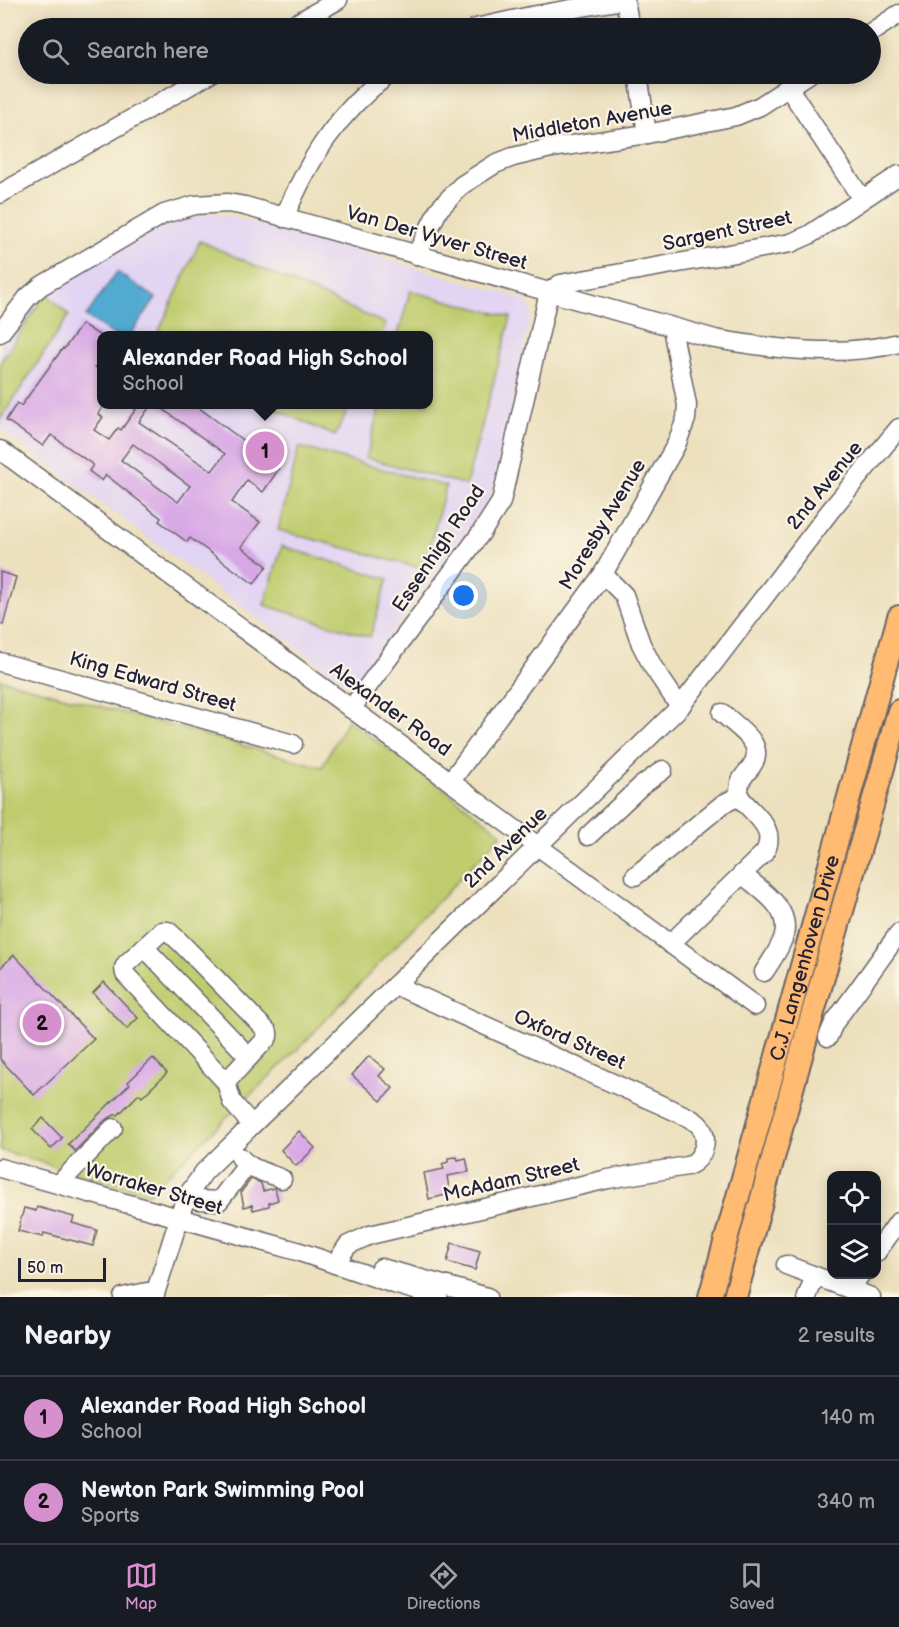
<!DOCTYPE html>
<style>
body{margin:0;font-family:"Balsamiq Sans",sans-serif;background:#20242c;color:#f1f3f6}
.controls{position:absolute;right:18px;bottom:18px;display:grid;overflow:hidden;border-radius:12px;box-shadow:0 3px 15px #0003}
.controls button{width:54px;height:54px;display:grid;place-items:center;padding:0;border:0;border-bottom:2px solid #363941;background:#171b24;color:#f1f3f6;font:30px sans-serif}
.scale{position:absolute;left:18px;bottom:15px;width:88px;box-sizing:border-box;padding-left:6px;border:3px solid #22223b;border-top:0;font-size:16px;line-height:21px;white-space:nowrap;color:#22223b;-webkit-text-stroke:4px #fcf5e5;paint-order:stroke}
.you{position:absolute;left:464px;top:596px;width:21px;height:21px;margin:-15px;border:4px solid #fff;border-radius:50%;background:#1a73e8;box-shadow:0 0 0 9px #1a73e833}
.badge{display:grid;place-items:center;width:39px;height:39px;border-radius:50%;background:#d690ce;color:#111;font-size:20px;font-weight:700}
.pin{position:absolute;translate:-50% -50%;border:3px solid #fff;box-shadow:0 2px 6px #0006}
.popup{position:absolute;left:97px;top:331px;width:336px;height:78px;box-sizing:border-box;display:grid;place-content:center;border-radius:12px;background:#171b24;filter:drop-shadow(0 2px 4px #0005);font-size:20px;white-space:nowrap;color:#9ea1a6}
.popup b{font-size:22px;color:#f1f3f6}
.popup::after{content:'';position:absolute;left:50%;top:100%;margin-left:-12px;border:12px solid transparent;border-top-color:#171b24}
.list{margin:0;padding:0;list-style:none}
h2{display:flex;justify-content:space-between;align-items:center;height:78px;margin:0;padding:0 24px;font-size:26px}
h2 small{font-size:20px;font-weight:400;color:#9ea1a6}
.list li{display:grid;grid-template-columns:39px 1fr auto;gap:18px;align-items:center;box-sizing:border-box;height:84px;padding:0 24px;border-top:2px solid #363941}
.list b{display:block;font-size:22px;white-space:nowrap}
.list p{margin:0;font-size:20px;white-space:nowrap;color:#9ea1a6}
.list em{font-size:20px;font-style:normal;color:#9ea1a6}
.icon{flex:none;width:33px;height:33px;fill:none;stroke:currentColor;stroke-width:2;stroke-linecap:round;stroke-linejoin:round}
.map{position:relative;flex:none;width:899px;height:1297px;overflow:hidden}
.search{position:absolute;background:#171b24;box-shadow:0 3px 15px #0003;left:18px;right:18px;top:18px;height:66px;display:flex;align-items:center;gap:15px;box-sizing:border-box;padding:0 21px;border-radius:33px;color:#9ea1a6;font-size:22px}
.sheet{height:246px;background:#171b24}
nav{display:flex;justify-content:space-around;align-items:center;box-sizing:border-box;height:84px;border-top:2px solid #363941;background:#171b24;font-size:16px;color:#9ea1a6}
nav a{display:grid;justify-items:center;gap:3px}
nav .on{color:#d690ce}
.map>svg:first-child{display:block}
.built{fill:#e2d4f3;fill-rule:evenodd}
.green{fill:#bfcc6e;stroke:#707754;stroke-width:1.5}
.water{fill:#53aad0;stroke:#3a6686;stroke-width:1.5}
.building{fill:#d8a8e6;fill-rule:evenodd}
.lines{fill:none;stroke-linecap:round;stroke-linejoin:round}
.minor-casing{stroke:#696468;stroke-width:21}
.major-casing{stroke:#696468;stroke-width:26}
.minor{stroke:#fff;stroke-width:18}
.major{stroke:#ffbb71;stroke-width:22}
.labels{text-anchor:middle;stroke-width:4.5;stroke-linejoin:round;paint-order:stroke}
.street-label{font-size:20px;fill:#22223b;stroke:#fcf5e5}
</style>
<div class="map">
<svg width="899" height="1297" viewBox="0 0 899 1297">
<rect width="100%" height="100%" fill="#fcf5e5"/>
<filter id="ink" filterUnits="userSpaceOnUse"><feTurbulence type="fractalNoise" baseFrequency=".0167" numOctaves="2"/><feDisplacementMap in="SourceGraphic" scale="12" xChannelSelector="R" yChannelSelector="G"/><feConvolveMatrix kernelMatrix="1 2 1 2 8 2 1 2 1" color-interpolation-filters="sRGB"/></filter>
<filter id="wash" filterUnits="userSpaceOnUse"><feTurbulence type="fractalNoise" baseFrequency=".008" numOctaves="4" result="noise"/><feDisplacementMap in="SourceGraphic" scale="24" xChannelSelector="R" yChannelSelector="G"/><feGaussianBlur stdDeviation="1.35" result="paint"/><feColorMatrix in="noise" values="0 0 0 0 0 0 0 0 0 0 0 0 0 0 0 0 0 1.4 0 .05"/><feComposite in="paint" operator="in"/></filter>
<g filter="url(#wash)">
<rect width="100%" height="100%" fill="#ece0bd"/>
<path class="built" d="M214,214L273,227L525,299L532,311L491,497L357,681L346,683L0,429V348L35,298L138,236L179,220ZM101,336H428V404H101Z"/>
<g class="green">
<polygon points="200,241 386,324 381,335 157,335"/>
<polygon points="410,291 511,317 466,485 366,458 380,405 428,404 428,336 398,335"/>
<polygon points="46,293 69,315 0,420 0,363"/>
<polygon points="266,405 350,405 335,436"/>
<polygon points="299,447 446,486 424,569 278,530"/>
<polygon points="282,546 388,579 370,637 264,605"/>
<polygon points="0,679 322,767 347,720 445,790 502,834 302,1045 148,1194 0,1150"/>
</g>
<polygon class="water" points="117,272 156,298 130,335 114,335 86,316"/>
<g id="blocks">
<g class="building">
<path d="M82,324L102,337V358L95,367L102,371V409L98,414L103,417L94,430L109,440L118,428L121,430L139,405H151L139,422L212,471L225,454L157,405H195L275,464L274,466L279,469L263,492L247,480L232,502L260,522L241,547L267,566L254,584L190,538L187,542L159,521L161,518L106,475L102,481L89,471L93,465L51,435L43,446L6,420L17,403L21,406L63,348L64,349ZM133,444L190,486L178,502L121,460Z"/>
<polygon points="0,572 16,577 3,625 0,624"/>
<polygon points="14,955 94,1039 34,1095 0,1059 0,968"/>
<polygon points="104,982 138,1018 127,1029 93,993"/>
<polygon points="369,1056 385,1069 379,1076 393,1088 381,1101 352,1075"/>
<polygon points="153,1058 167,1073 142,1097 139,1094 118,1115 116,1114 105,1120 75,1151 68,1144 130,1084 128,1082"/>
<polygon points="43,1118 62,1138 51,1149 32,1129"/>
<polygon points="299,1131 315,1148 296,1166 281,1150"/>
<polygon points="457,1157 458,1160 466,1158 469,1172 447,1176 450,1194 429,1199 424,1173 444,1169 442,1164 448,1162 448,1158"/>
<polygon points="251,1179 261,1183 263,1191 275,1188 278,1200 269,1203 269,1206 253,1210 252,1205 244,1207 241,1192"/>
<polygon points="37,1207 74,1217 72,1223 97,1230 93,1246 44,1233 43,1237 18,1231 24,1208 36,1211"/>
<polygon points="452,1243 480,1251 475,1270 447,1262"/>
</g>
</g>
</g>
<g filter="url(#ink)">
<use href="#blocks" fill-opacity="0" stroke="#696468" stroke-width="1.5"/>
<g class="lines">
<g class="minor-casing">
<g id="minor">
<polyline points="625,0 630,28"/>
<polyline points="288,28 338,0"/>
<polyline points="476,28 531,16 623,0"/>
<polyline points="870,33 899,14"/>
<polyline points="638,74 647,134"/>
<polyline points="788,87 862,199"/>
<polyline points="0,194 210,74"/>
<path d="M284,218C309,159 337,113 389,74"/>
<polyline points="416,255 439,209 462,185 495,164 513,157 551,148 647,134 736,116 760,106 809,74"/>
<path d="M0,333L28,297L41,286L164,214L195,205L228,203L245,206L715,339C774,349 840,358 899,343"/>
<polyline points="0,450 755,1006"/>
<polyline points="603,574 624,595 641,644 653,667 680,707"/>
<polyline points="0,662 293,744"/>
<polyline points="351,709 481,533 501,502 549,292 560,284 582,280 791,243 809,235 899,175"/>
<polyline points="451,781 603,574 676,445 686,419 687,405 672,328"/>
<polyline points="588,836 641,786 663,770"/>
<path d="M742,874C760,890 791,907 784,935C781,948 771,961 764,972"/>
<polyline points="635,876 723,804 739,796"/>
<path d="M670,944L765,852C778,827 752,814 739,796C739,779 741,780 751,767C768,744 738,728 722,713"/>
<polyline points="144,947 249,1057"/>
<polyline points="828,1037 834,1023 899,933"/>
<polyline points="226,1082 268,1037 268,1032 180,942 168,931 162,931 126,964 124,968 125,974 226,1082 232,1102 251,1124"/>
<path d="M240,1157C249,1169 268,1173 282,1179"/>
<polyline points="0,1168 297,1251 391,1283 438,1297"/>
<polyline points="59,1184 113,1128"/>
<polyline points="187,1196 199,1200 219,1201 248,1164"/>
<polyline points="876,1253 899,1221"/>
<path d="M335,1264L348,1245L370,1235L608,1179L687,1166C702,1161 711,1140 700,1126C697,1122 692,1120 688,1117L395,985"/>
<polyline points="786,1265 871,1297"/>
<polyline points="381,1268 487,1297"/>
<polyline points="850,1289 861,1274"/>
<polyline points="123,1297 147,1292 155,1294"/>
<polyline points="154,1297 183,1206 187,1196 204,1172 680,707 830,511 899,428"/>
<polyline points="807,1297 815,1276"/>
</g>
</g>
<g class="major-casing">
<g id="major">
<path id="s1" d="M710,1297L899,617"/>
<polyline points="735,1297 808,1030 899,711"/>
</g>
</g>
<use href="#minor" class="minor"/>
<use href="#major" class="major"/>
</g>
</g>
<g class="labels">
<g class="street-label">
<text transform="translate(592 121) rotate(-10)" y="7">Middleton Avenue</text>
<text transform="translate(727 230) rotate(-12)" y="7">Sargent Street</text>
<text transform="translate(437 237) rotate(16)" y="7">Van Der Vyver Street</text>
<text transform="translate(824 485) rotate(-51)" y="7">2nd Avenue</text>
<text transform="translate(602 524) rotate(-59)" y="7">Moresby Avenue</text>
<text transform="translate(438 548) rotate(-56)" y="7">Essenhigh Road</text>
<text transform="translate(153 681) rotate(16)" y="7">King Edward Street</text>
<text transform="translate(391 709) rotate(36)" y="7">Alexander Road</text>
<text transform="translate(505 847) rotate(-44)" y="7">2nd Avenue</text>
<text dy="7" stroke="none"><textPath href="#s1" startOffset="352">C.J. Langenhoven Drive</textPath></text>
<text transform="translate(570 1039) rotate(24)" y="7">Oxford Street</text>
<text transform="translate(511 1179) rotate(-13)" y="7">McAdam Street</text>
<text transform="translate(154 1188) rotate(16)" y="7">Worraker Street</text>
</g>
</g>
</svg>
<div class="controls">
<button><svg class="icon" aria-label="locate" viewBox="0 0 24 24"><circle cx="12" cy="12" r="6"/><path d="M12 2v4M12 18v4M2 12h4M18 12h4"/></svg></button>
<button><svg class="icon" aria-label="layers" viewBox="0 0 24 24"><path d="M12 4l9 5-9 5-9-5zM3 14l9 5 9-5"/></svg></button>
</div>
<div class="scale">50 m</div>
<div class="you"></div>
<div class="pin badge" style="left:265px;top:451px">1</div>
<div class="popup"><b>Alexander Road High School</b>School</div>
<div class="pin badge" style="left:42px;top:1023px">2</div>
<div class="search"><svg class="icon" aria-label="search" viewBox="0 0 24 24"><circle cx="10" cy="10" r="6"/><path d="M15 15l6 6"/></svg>Search here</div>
</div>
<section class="sheet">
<h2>Nearby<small>2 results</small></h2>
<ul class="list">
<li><span class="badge">1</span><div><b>Alexander Road High School</b><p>School</p></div><em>140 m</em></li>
<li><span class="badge">2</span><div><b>Newton Park Swimming Pool</b><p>Sports</p></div><em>340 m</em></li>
</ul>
</section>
<nav>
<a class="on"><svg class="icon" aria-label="map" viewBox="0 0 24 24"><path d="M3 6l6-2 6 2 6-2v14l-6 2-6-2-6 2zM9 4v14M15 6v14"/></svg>Map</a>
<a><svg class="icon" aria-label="directions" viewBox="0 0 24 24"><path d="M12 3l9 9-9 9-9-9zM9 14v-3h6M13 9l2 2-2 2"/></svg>Directions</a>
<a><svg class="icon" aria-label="saved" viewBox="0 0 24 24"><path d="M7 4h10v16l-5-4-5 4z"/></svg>Saved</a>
</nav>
